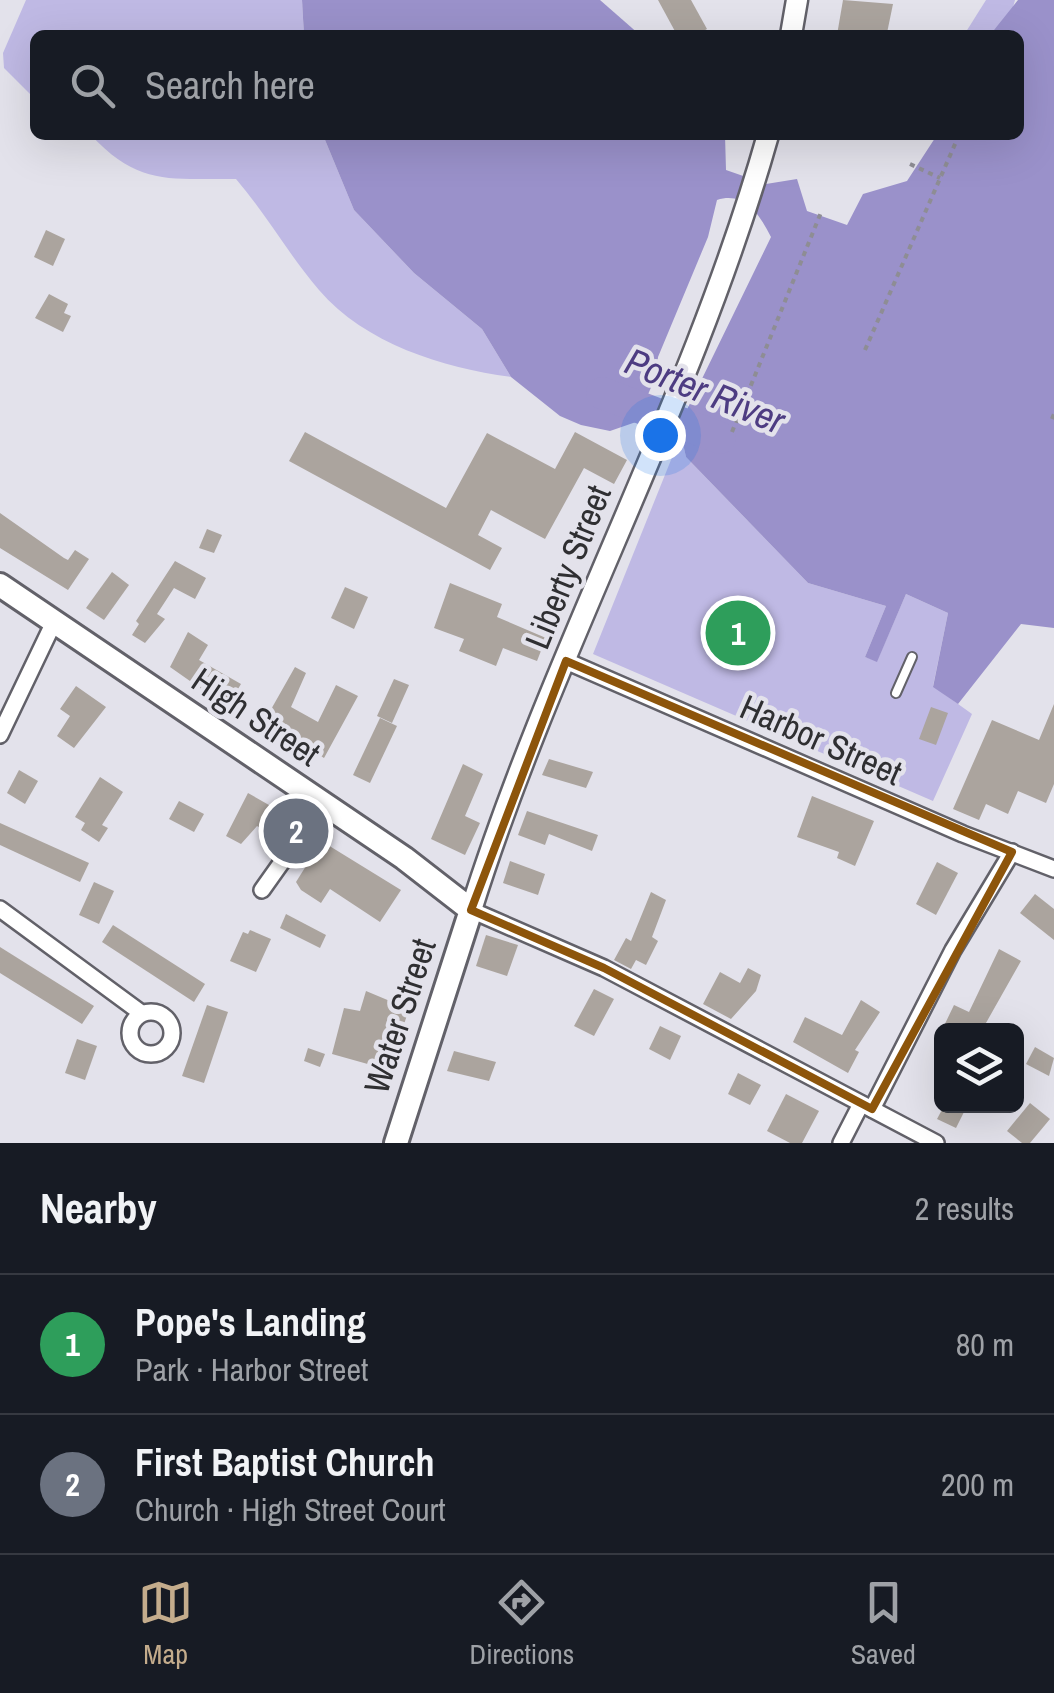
<!DOCTYPE html>
<meta charset="utf-8">
<style>
body{margin:0;font-family:"Archivo Narrow",sans-serif;background:#20242c;color:#f1f3f6}
.controls{position:absolute;right:30px;bottom:30px;display:grid;overflow:hidden;border-radius:15px;box-shadow:0 10px 40px #0002}
.controls button{width:90px;height:90px;display:grid;place-items:center;padding:0;border:0;border-bottom:2px solid #363941;background:#171b24;color:#f1f3f6;font:50px sans-serif}
.you{position:absolute;left:660px;top:435px;width:35px;height:35px;margin:-25px;border:8px solid #fff;border-radius:50%;background:#1a73e8;box-shadow:0 0 0 15px #1a73e833}
.badge{display:grid;place-items:center;width:65px;height:65px;border-radius:50%;background:#c4ac8c;color:#fff;font-size:32px;font-weight:700}
.pin{position:absolute;translate:-50% -50%;border:5px solid #fff;box-shadow:0 2px 10px #0006}
.list{margin:0;padding:0;list-style:none}
h2{display:flex;justify-content:space-between;align-items:center;height:130px;margin:0;padding:0 40px;font-size:42px}
h2 small{font-size:32px;font-weight:400;color:#9ea1a6}
.list li{display:grid;grid-template-columns:65px 1fr auto;gap:30px;align-items:center;box-sizing:border-box;height:140px;padding:0 40px;border-top:2px solid #363941}
.list b{display:block;font-size:38px;white-space:nowrap}
.list p{margin:0;font-size:32px;white-space:nowrap;color:#9ea1a6}
.list em{font-size:32px;font-style:normal;color:#9ea1a6}
.icon{flex:none;width:55px;height:55px;fill:none;stroke:currentColor;stroke-width:2;stroke-linecap:round;stroke-linejoin:round}
.map{position:relative;flex:none;width:1054px;height:1143px;overflow:hidden}
.search{position:absolute;background:#171b24;box-shadow:0 10px 40px #0002;left:30px;right:30px;top:30px;height:110px;display:flex;align-items:center;gap:25px;box-sizing:border-box;padding:0 35px;border-radius:15px;color:#9ea1a6;font-size:38px}
.sheet{height:410px;background:#171b24}
nav{display:flex;justify-content:space-around;align-items:center;box-sizing:border-box;height:140px;border-top:2px solid #363941;background:#171b24;font-size:28px;color:#9ea1a6}
nav a{display:grid;justify-items:center;gap:5px}
nav .on{color:#c4ac8c}
.map>svg:first-child{display:block}
.green{fill:#bfb9e4}
.water{fill:#9a91ca}
.lines{fill:none;stroke-linecap:round;stroke-linejoin:round}
.river{stroke:#9a91ca;stroke-width:32}
.building{fill:#aba49e}
.service-casing{stroke:#626169;stroke-width:12}
.minor-casing{stroke:#626169;stroke-width:20}
.tertiary-casing{stroke:#626169;stroke-width:25}
.secondary-casing{stroke:#626169;stroke-width:28}
.path{stroke:#8e8d94;stroke-width:4;stroke-dasharray:5 5;stroke-linecap:butt}
.service{stroke:#fff;stroke-width:8}
.minor{stroke:#fff;stroke-width:15}
.tertiary{stroke:#fff;stroke-width:20}
.secondary{stroke:#fff;stroke-width:22}
.marked{fill:none;stroke:#8d550b;stroke-width:8;stroke-linejoin:round}
.labels{text-anchor:middle;stroke-width:9;stroke-linejoin:round;paint-order:stroke}
.street-label{font-size:35px;fill:#2f2f32;stroke:#e3e2eb}
.water-label{font-size:38px;font-style:italic;fill:#4d3c82;stroke:#e3e2eb}
</style>
<div class="map">
<svg width="1054" height="1143" viewBox="0 0 1054 1143">
<rect width="100%" height="100%" fill="#e3e2eb"/>
<g class="green">
<polygon points="26,0 302,0 304,35 35,35 35,99 4,68 3,53"/>
<polygon points="986,0 1015,0 1012,11 990,35 964,35"/>
<path d="M91,135H323L354,210L414,273L482,329L511,377C444,368 365,344 319,290C289,255 266,214 236,179C171,178 139,187 91,135Z"/>
<polygon points="681,435 686,457 808,583 886,606 865,657 877,661 906,594 948,613 933,686 972,714 933,801 593,654"/>
</g>
<g class="water">
<polygon points="302,0 600,0 640,35 304,35"/>
<path d="M1018,0H1054V628L1021,624L958,704L933,687L948,613L906,594L877,662L865,657L886,606L808,583L686,457L679,426L771,237C760,215 745,191 717,200L708,237L658,357L656,376L636,422L610,431L581,425L560,416L511,377L482,329L414,273L354,210L323,135H725L726,170L766,184L797,179L807,211L847,225L863,194L907,181L937,135H1019V35H990Z"/>
</g>
<g class="lines">
<polyline class="river" points="602,393 720,438"/>
</g>
<g class="building">
<polygon points="658,0 691,0 707,29 696,35 677,35"/>
<polygon points="843,0 893,4 887,33 837,35"/>
<polygon points="46,230 65,239 53,266 34,257"/>
<polygon points="49,294 68,304 64,313 71,316 63,332 35,318"/>
<polygon points="305,432 446,508 487,433 555,469 575,432 627,460 614,484 584,468 545,539 491,510 478,535 502,548 490,570 289,461"/>
<polygon points="0,513 64,558 68,560 75,550 89,559 68,590 0,548"/>
<polygon points="207,529 222,535 214,553 199,548"/>
<polygon points="175,561 206,578 195,599 174,588 157,614 165,619 145,643 132,635 139,624 136,621"/>
<polygon points="112,572 129,585 104,620 86,608"/>
<polygon points="450,583 502,604 497,617 546,638 537,661 503,648 496,666 459,651 464,639 434,628"/>
<polygon points="345,587 368,597 354,629 331,618"/>
<polygon points="188,632 208,645 199,660 241,684 227,707 170,667"/>
<polygon points="295,667 306,673 291,707 318,722 336,685 358,696 324,758 265,720"/>
<polygon points="394,679 409,685 392,723 377,716"/>
<polygon points="76,686 106,707 74,748 57,736 70,716 60,709"/>
<polygon points="1054,704 1054,784 1046,803 1018,791 1008,814 986,804 979,820 953,809 992,720 1039,740"/>
<polygon points="931,707 948,713 936,745 919,739"/>
<polygon points="380,718 397,726 370,783 353,775"/>
<polygon points="549,759 593,772 586,788 542,775"/>
<polygon points="463,764 483,774 465,816 480,823 465,855 431,839"/>
<polygon points="19,770 38,781 25,804 7,793"/>
<polygon points="100,777 123,792 102,825 108,828 99,842 81,830 85,823 75,817"/>
<polygon points="248,793 276,809 264,830 257,826 241,844 226,836"/>
<polygon points="812,796 874,821 855,866 837,858 839,852 797,837"/>
<polygon points="179,801 204,814 194,832 169,819"/>
<polygon points="527,811 598,835 592,851 549,834 545,845 518,835"/>
<polygon points="0,823 89,863 80,882 0,845"/>
<polygon points="323,842 401,890 380,922 330,889 321,903 301,890 296,882 306,866 301,862 310,848 317,852"/>
<polygon points="510,861 545,874 538,895 503,883"/>
<polygon points="937,862 958,873 936,915 916,904"/>
<polygon points="94,882 114,891 99,924 79,915"/>
<polygon points="651,892 666,900 652,937 658,941 646,965 636,960 631,969 614,960 626,938 631,941"/>
<polygon points="1035,894 1054,909 1054,940 1020,913"/>
<polygon points="286,914 326,935 320,948 280,928"/>
<polygon points="113,925 205,984 194,1002 102,942"/>
<polygon points="250,930 271,939 256,972 230,961 243,932 248,934"/>
<polygon points="486,935 518,945 507,976 476,966"/>
<polygon points="0,947 94,1006 82,1024 0,973"/>
<polygon points="999,949 1021,961 982,1030 942,1030 954,1005 969,1012"/>
<polygon points="748,968 761,975 756,991 731,1019 703,1004 720,972 740,983"/>
<polygon points="594,989 614,999 594,1036 574,1026"/>
<polygon points="366,991 409,1009 389,1070 332,1054 344,1008 360,1011"/>
<polygon points="861,1000 880,1012 855,1050 859,1052 848,1073 793,1042 805,1017 842,1035"/>
<polygon points="207,1005 228,1012 204,1083 182,1076"/>
<polygon points="660,1026 681,1036 670,1060 649,1049"/>
<polygon points="77,1039 97,1046 85,1080 65,1073"/>
<polygon points="1035,1047 1054,1058 1049,1076 1026,1064"/>
<polygon points="308,1048 325,1054 320,1067 304,1061"/>
<polygon points="454,1051 496,1062 489,1081 447,1071"/>
<polygon points="738,1073 761,1085 750,1105 728,1094"/>
<polygon points="786,1094 819,1111 802,1143 790,1143 767,1131"/>
<polygon points="1030,1103 1050,1119 1030,1143 1022,1143 1007,1131"/>
<polygon points="944,1106 967,1106 956,1128 937,1119"/>
</g>
<g class="lines">
<g class="service-casing">
<polyline id="service" points="896,693 912,657"/>
</g>
<g class="minor-casing">
<g id="minor">
<polyline points="566,661 963,834 1054,869"/>
<polyline points="0,735 54,622"/>
<polyline points="262,890 323,804"/>
<polyline points="0,909 140,1012"/>
<polyline points="471,910 604,968 936,1143"/>
<circle cx="151" cy="1033" r="21"/>
<polyline points="872,1109 953,950 1012,852"/>
<polyline points="841,1143 861,1104"/>
</g>
</g>
<g class="tertiary-casing">
<g id="tertiary">
<polyline points="791,35 797,0"/>
<path d="M471,910C554,646 693,401 768,135"/>
</g>
</g>
<g class="secondary-casing">
<polyline id="secondary" points="0,585 404,858 471,910 396,1143"/>
</g>
<g class="path">
<polyline points="910,164 940,178"/>
<polyline points="865,350 959,135"/>
<polyline points="1052,419 1054,414"/>
<polyline points="732,432 822,210"/>
</g>
<use href="#service" class="service"/>
<use href="#minor" class="minor"/>
<use href="#tertiary" class="tertiary"/>
<use href="#secondary" class="secondary"/>
</g>
<path class="marked" d="M566,661L1012,852L872,1109L604,968L471,910Z"/>
<g class="labels">
<g class="street-label">
<text transform="translate(568 567) rotate(-68)" y="12">Liberty Street</text>
<text transform="translate(256 717) rotate(34)" y="12">High Street</text>
<text transform="translate(821 740) rotate(24)" y="12">Harbor Street</text>
<text transform="translate(400 1016) rotate(-72)" y="12">Water Street</text>
</g>
<g class="water-label">
<text transform="translate(705 391) rotate(22)" y="13">Porter River</text>
</g>
</g>
</svg>
<div class="controls">
<button><svg class="icon" aria-label="layers" viewBox="0 0 24 24"><path d="M12 4l9 5-9 5-9-5zM3 14l9 5 9-5"/></svg></button>
</div>
<div class="you"></div>
<div class="pin badge" style="left:738px;top:633px;background:#2e9e5b">1</div>
<div class="pin badge" style="left:296px;top:831px;background:#6b7280">2</div>
<div class="search"><svg class="icon" aria-label="search" viewBox="0 0 24 24"><circle cx="10" cy="10" r="6"/><path d="M15 15l6 6"/></svg>Search here</div>
</div>
<section class="sheet">
<h2>Nearby<small>2 results</small></h2>
<ul class="list">
<li><span class="badge" style="background:#2e9e5b">1</span><div><b>Pope's Landing</b><p>Park · Harbor Street</p></div><em>80 m</em></li>
<li><span class="badge" style="background:#6b7280">2</span><div><b>First Baptist Church</b><p>Church · High Street Court</p></div><em>200 m</em></li>
</ul>
</section>
<nav>
<a class="on"><svg class="icon" aria-label="map" viewBox="0 0 24 24"><path d="M3 6l6-2 6 2 6-2v14l-6 2-6-2-6 2zM9 4v14M15 6v14"/></svg>Map</a>
<a><svg class="icon" aria-label="directions" viewBox="0 0 24 24"><path d="M12 3l9 9-9 9-9-9zM9 14v-3h6M13 9l2 2-2 2"/></svg>Directions</a>
<a><svg class="icon" aria-label="saved" viewBox="0 0 24 24"><path d="M7 4h10v16l-5-4-5 4z"/></svg>Saved</a>
</nav>
